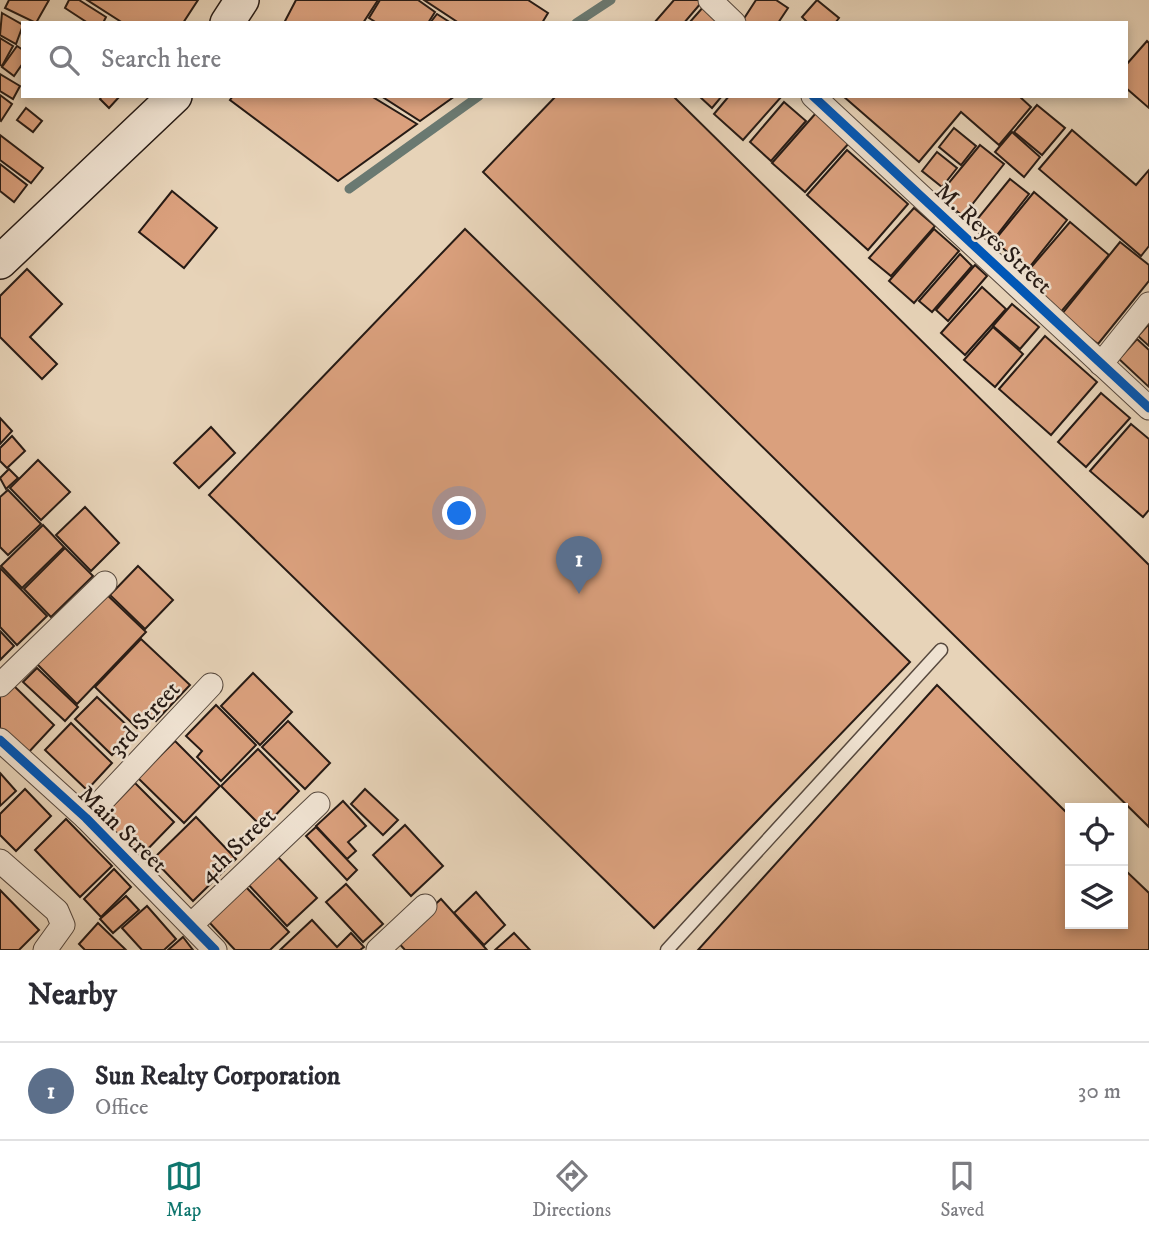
<!DOCTYPE html>
<style>
body{margin:0;font-family:"IM FELL DW Pica",serif;background:#f2f2f3;color:#2b2b33}
.controls{position:absolute;right:21px;bottom:21px;display:grid;overflow:hidden;border-radius:0px;box-shadow:0 4px 10px #0003}
.controls button{width:63px;height:63px;display:grid;place-items:center;padding:0;border:0;border-bottom:2px solid #e1e1e2;background:#fff;color:#2b2b33;font:35px sans-serif}
.you{position:absolute;left:460px;top:514px;width:24px;height:24px;margin:-18px;border:5px solid #fff;border-radius:50%;background:#1a73e8;box-shadow:0 0 0 10px #1a73e833}
.badge{display:grid;place-items:center;width:46px;height:46px;border-radius:50%;background:#0f766e;color:#fff;font-size:23px;font-weight:700}
.pin{position:absolute;translate:-50% -58px;filter:drop-shadow(0 2px 4px #0008)}
.pin::after{content:'';position:absolute;top:37px;width:24px;height:21px;background:inherit;clip-path:polygon(0 0,100% 0,50% 100%)}
.list{margin:0;padding:0;list-style:none}
h2{display:flex;justify-content:space-between;align-items:center;height:91px;margin:0;padding:0 28px;font-size:30px}
h2 small{font-size:23px;font-weight:400;color:#7c7c81}
.list li{display:grid;grid-template-columns:46px 1fr auto;gap:21px;align-items:center;box-sizing:border-box;height:98px;padding:0 28px;border-top:2px solid #e1e1e2}
.list b{display:block;font-size:26px;white-space:nowrap}
.list p{margin:0;font-size:23px;white-space:nowrap;color:#7c7c81}
.list em{font-size:23px;font-style:normal;color:#7c7c81}
.icon{flex:none;width:38px;height:38px;fill:none;stroke:currentColor;stroke-width:2;stroke-linecap:round;stroke-linejoin:round}
.map{position:relative;flex:none;width:1149px;height:950px;overflow:hidden}
.search{position:absolute;background:#fff;box-shadow:0 4px 10px #0003;left:21px;right:21px;top:21px;height:77px;display:flex;align-items:center;gap:18px;box-sizing:border-box;padding:0 24px;border-radius:0px;color:#7c7c81;font-size:26px}
.sheet{height:189px;background:#fff}
nav{display:flex;justify-content:space-around;align-items:center;box-sizing:border-box;height:98px;border-top:2px solid #e1e1e2;background:#fff;font-size:19px;color:#7c7c81}
nav a{display:grid;justify-items:center;gap:4px}
nav .on{color:#0f766e}
.map>svg:first-child{display:block}
.lines{fill:none;stroke-linecap:round;stroke-linejoin:round}
.stream{stroke:#6a7971;stroke-width:9}
.building{fill:#daa07d;stroke:#271b15;stroke-width:2}
.lane-casing{stroke:#57493e;stroke-width:15}
.street-casing{stroke:#57493e;stroke-width:25}
.secondary-casing{stroke:#271b15;stroke-width:36}
.lane{stroke:#efe2d1;stroke-width:12}
.street{stroke:#efe2d1;stroke-width:23}
.secondary{stroke:#efe2d1;stroke-width:33}
.cycleway-casing{stroke:#efe2d1;stroke-width:13}
.cycleway{stroke:#0057b8;stroke-width:9}
.labels{text-anchor:middle;stroke-width:5;stroke-linejoin:round;paint-order:stroke}
.street-label{font-size:24px;fill:#271b15;stroke:#efe2d1}
</style>
<div class="map">
<svg width="1149" height="950" viewBox="0 0 1149 950">
<rect width="100%" height="100%" fill="#e7d3b8"/>
<filter id="stains"><feTurbulence type="fractalNoise" baseFrequency=".00286" numOctaves="4"/><feColorMatrix values="0 0 0 0 .2 0 0 0 0 .09 0 0 0 0 .02 0 0 0 .5 -.17"/></filter>
<radialGradient id="worn" r=".72"><stop offset=".6" stop-color="#630" stop-opacity="0"/><stop offset="1" stop-color="#630" stop-opacity=".3"/></radialGradient>
<g class="lines">
<g class="stream">
<polyline points="576,23 611,0"/>
<polyline points="349,189 479,96"/>
</g>
</g>
<g class="building">
<polygon points="9,0 49,0 36,23 5,8"/>
<polygon points="69,0 79,0 106,17 103,23 88,23 65,8"/>
<polygon points="87,0 198,0 183,23 123,23"/>
<polygon points="296,0 378,0 363,23 284,23"/>
<polygon points="380,0 418,0 435,12 428,23 377,23 369,18"/>
<polygon points="424,0 528,0 548,13 542,23 459,23"/>
<polygon points="674,0 698,0 701,3 684,23 654,23"/>
<polygon points="756,0 776,0 788,8 778,23 747,23 743,20"/>
<polygon points="817,0 839,18 835,23 808,23 802,17"/>
<polygon points="705,5 725,23 689,23"/>
<polygon points="2,13 23,25 16,44 0,35"/>
<polygon points="437,14 451,23 430,23"/>
<polygon points="0,38 13,46 2,66 0,65"/>
<polygon points="1147,41 1149,43 1149,108 1126,88 1126,65"/>
<polygon points="17,46 23,50 23,63 14,76 2,67"/>
<polygon points="0,74 20,86 13,99 0,91"/>
<polygon points="0,95 12,104 1,121 0,120"/>
<polygon points="102,96 120,96 109,108 100,99"/>
<polygon points="233,96 371,96 417,124 338,181 230,100"/>
<polygon points="381,96 455,96 420,121"/>
<polygon points="556,96 673,96 1149,565 1149,827 483,172"/>
<polygon points="699,96 722,96 712,108"/>
<polygon points="729,96 782,96 743,140 714,114"/>
<polygon points="843,96 1019,96 1031,107 999,145 961,112 919,162"/>
<polygon points="784,102 806,121 771,161 750,142"/>
<polygon points="1037,105 1065,128 1042,155 1014,132"/>
<polygon points="26,108 42,121 33,132 17,120"/>
<polygon points="816,113 850,142 805,192 772,163"/>
<polygon points="954,128 976,146 961,165 939,147"/>
<polygon points="1072,130 1136,185 1149,170 1149,246 1141,256 1039,169"/>
<polygon points="1012,132 1040,157 1024,177 995,152"/>
<polygon points="0,135 43,168 31,183 0,160"/>
<polygon points="980,145 1004,164 963,216 938,196"/>
<polygon points="847,150 908,204 868,250 807,195"/>
<polygon points="937,152 957,168 942,187 922,171"/>
<polygon points="0,164 27,185 14,202 0,191"/>
<polygon points="1010,179 1029,194 990,244 970,228"/>
<polygon points="172,191 217,228 184,268 139,232"/>
<polygon points="1034,192 1067,220 1028,269 994,241"/>
<polygon points="914,208 935,226 891,276 869,258"/>
<polygon points="1070,222 1109,255 1060,313 1021,279"/>
<polygon points="465,229 910,662 654,928 209,495"/>
<polygon points="934,229 959,251 914,303 889,281"/>
<polygon points="1120,242 1149,265 1149,281 1098,344 1061,315"/>
<polygon points="960,254 972,266 932,312 919,301"/>
<polygon points="975,265 987,276 948,321 936,310"/>
<polygon points="27,269 62,304 30,337 57,364 42,379 0,337 0,296"/>
<polygon points="982,287 1006,309 965,355 941,333"/>
<polygon points="1012,304 1039,327 1020,349 993,326"/>
<polygon points="1149,324 1149,346 1138,336"/>
<polygon points="993,327 1023,354 995,387 964,360"/>
<polygon points="1045,336 1097,382 1051,435 999,389"/>
<polygon points="1137,339 1149,350 1149,387 1119,359"/>
<polygon points="1101,393 1130,418 1086,467 1058,442"/>
<polygon points="0,418 12,431 0,444"/>
<polygon points="1131,424 1149,439 1149,510 1143,517 1090,471"/>
<polygon points="211,427 235,453 199,488 174,463"/>
<polygon points="12,436 25,451 7,468 0,461 0,448"/>
<polygon points="38,460 70,492 41,520 10,488"/>
<polygon points="9,469 18,478 6,489 0,478"/>
<polygon points="8,490 41,524 8,555 0,547 0,497"/>
<polygon points="85,507 119,543 91,571 56,535"/>
<polygon points="43,525 64,547 22,588 1,566"/>
<polygon points="65,548 93,576 51,617 24,589"/>
<polygon points="138,566 173,600 145,629 110,595"/>
<polygon points="0,568 47,616 17,645 0,627"/>
<polygon points="102,590 146,632 77,704 34,661"/>
<polygon points="0,631 14,646 0,660"/>
<polygon points="141,639 190,685 156,721 150,715 137,728 95,687"/>
<polygon points="37,668 78,707 65,721 23,682"/>
<polygon points="253,673 292,712 260,745 221,706"/>
<polygon points="12,684 54,725 27,754 0,728 0,696"/>
<polygon points="937,685 1070,816 1070,924 1123,924 1123,868 1149,893 1149,950 698,950"/>
<polygon points="97,697 134,732 112,755 75,719"/>
<polygon points="216,705 256,745 221,781 197,757 202,751 186,736"/>
<polygon points="288,721 330,763 305,789 262,747"/>
<polygon points="71,723 112,763 87,790 45,750"/>
<polygon points="175,741 220,786 184,823 138,778"/>
<polygon points="258,749 299,791 263,828 221,786"/>
<polygon points="0,773 16,791 0,806"/>
<polygon points="135,783 174,822 139,858 100,819"/>
<polygon points="25,789 51,816 16,851 0,835 0,814"/>
<polygon points="365,789 398,820 383,835 351,804"/>
<polygon points="343,801 366,826 348,842 356,851 347,859 316,826"/>
<polygon points="196,817 236,859 193,901 153,859"/>
<polygon points="66,819 112,866 80,897 35,850"/>
<polygon points="405,825 443,866 411,896 373,855"/>
<polygon points="316,827 357,870 347,880 306,836"/>
<polygon points="276,855 317,898 287,926 246,882"/>
<polygon points="114,869 131,887 101,917 84,899"/>
<polygon points="346,884 383,924 363,942 326,902"/>
<polygon points="245,886 289,932 270,950 235,950 208,921"/>
<polygon points="0,890 39,930 19,950 0,950"/>
<polygon points="476,892 505,925 484,945 454,913"/>
<polygon points="126,896 139,910 113,933 100,919"/>
<polygon points="441,899 487,950 405,950 396,940"/>
<polygon points="147,906 176,939 164,950 142,950 122,928"/>
<polygon points="312,920 337,947 351,933 364,947 360,950 280,950"/>
<polygon points="98,923 126,950 85,950 79,944"/>
<polygon points="514,933 530,950 495,950"/>
<polygon points="183,937 193,950 168,950"/>
</g>
<g class="lines">
<g class="lane-casing">
<polyline id="lane" points="667,950 941,650"/>
</g>
<g class="street-casing">
<g id="street">
<polyline points="710,0 734,23"/>
<polyline points="813,96 1149,408"/>
<polyline points="1101,364 1149,304"/>
<polyline points="0,685 105,583"/>
<polyline points="0,740 86,818 215,950"/>
<polyline points="86,818 211,685"/>
<polyline points="0,861 57,911 63,925 45,950"/>
<polyline points="192,924 318,804"/>
<polyline points="378,950 425,906"/>
</g>
</g>
<g class="secondary-casing">
<g id="secondary">
<polyline points="227,23 242,0"/>
<polyline points="0,262 175,96"/>
</g>
</g>
<use href="#lane" class="lane"/>
<use href="#street" class="street"/>
<use href="#secondary" class="secondary"/>
<g class="cycleway-casing">
<g id="cycleway">
<polyline points="813,96 1149,408"/>
<polyline points="0,740 86,818 215,950"/>
</g>
</g>
<use href="#cycleway" class="cycleway"/>
</g>
<g class="labels">
<g class="street-label">
<text transform="translate(994 238) rotate(43)" y="8">M. Reyes Street</text>
<text transform="translate(144 718) rotate(-47)" y="8">3rd Street</text>
<text transform="translate(123 829) rotate(44)" y="8">Main Street</text>
<text transform="translate(237 845) rotate(-44)" y="8">4th Street</text>
</g>
</g>
<rect width="100%" height="100%" filter="url(#stains)"/>
<rect width="100%" height="100%" fill="url(#worn)"/>
</svg>
<div class="controls">
<button><svg class="icon" aria-label="locate" viewBox="0 0 24 24"><circle cx="12" cy="12" r="6"/><path d="M12 2v4M12 18v4M2 12h4M18 12h4"/></svg></button>
<button><svg class="icon" aria-label="layers" viewBox="0 0 24 24"><path d="M12 4l9 5-9 5-9-5zM3 14l9 5 9-5"/></svg></button>
</div>
<div class="you"></div>
<div class="pin badge" style="left:579px;top:594px;background:#5c6f8a">1</div>
<div class="search"><svg class="icon" aria-label="search" viewBox="0 0 24 24"><circle cx="10" cy="10" r="6"/><path d="M15 15l6 6"/></svg>Search here</div>
</div>
<section class="sheet">
<h2>Nearby<small></small></h2>
<ul class="list">
<li><span class="badge" style="background:#5c6f8a">1</span><div><b>Sun Realty Corporation</b><p>Office</p></div><em>30 m</em></li>
</ul>
</section>
<nav>
<a class="on"><svg class="icon" aria-label="map" viewBox="0 0 24 24"><path d="M3 6l6-2 6 2 6-2v14l-6 2-6-2-6 2zM9 4v14M15 6v14"/></svg>Map</a>
<a><svg class="icon" aria-label="directions" viewBox="0 0 24 24"><path d="M12 3l9 9-9 9-9-9zM9 14v-3h6M13 9l2 2-2 2"/></svg>Directions</a>
<a><svg class="icon" aria-label="saved" viewBox="0 0 24 24"><path d="M7 4h10v16l-5-4-5 4z"/></svg>Saved</a>
</nav>
